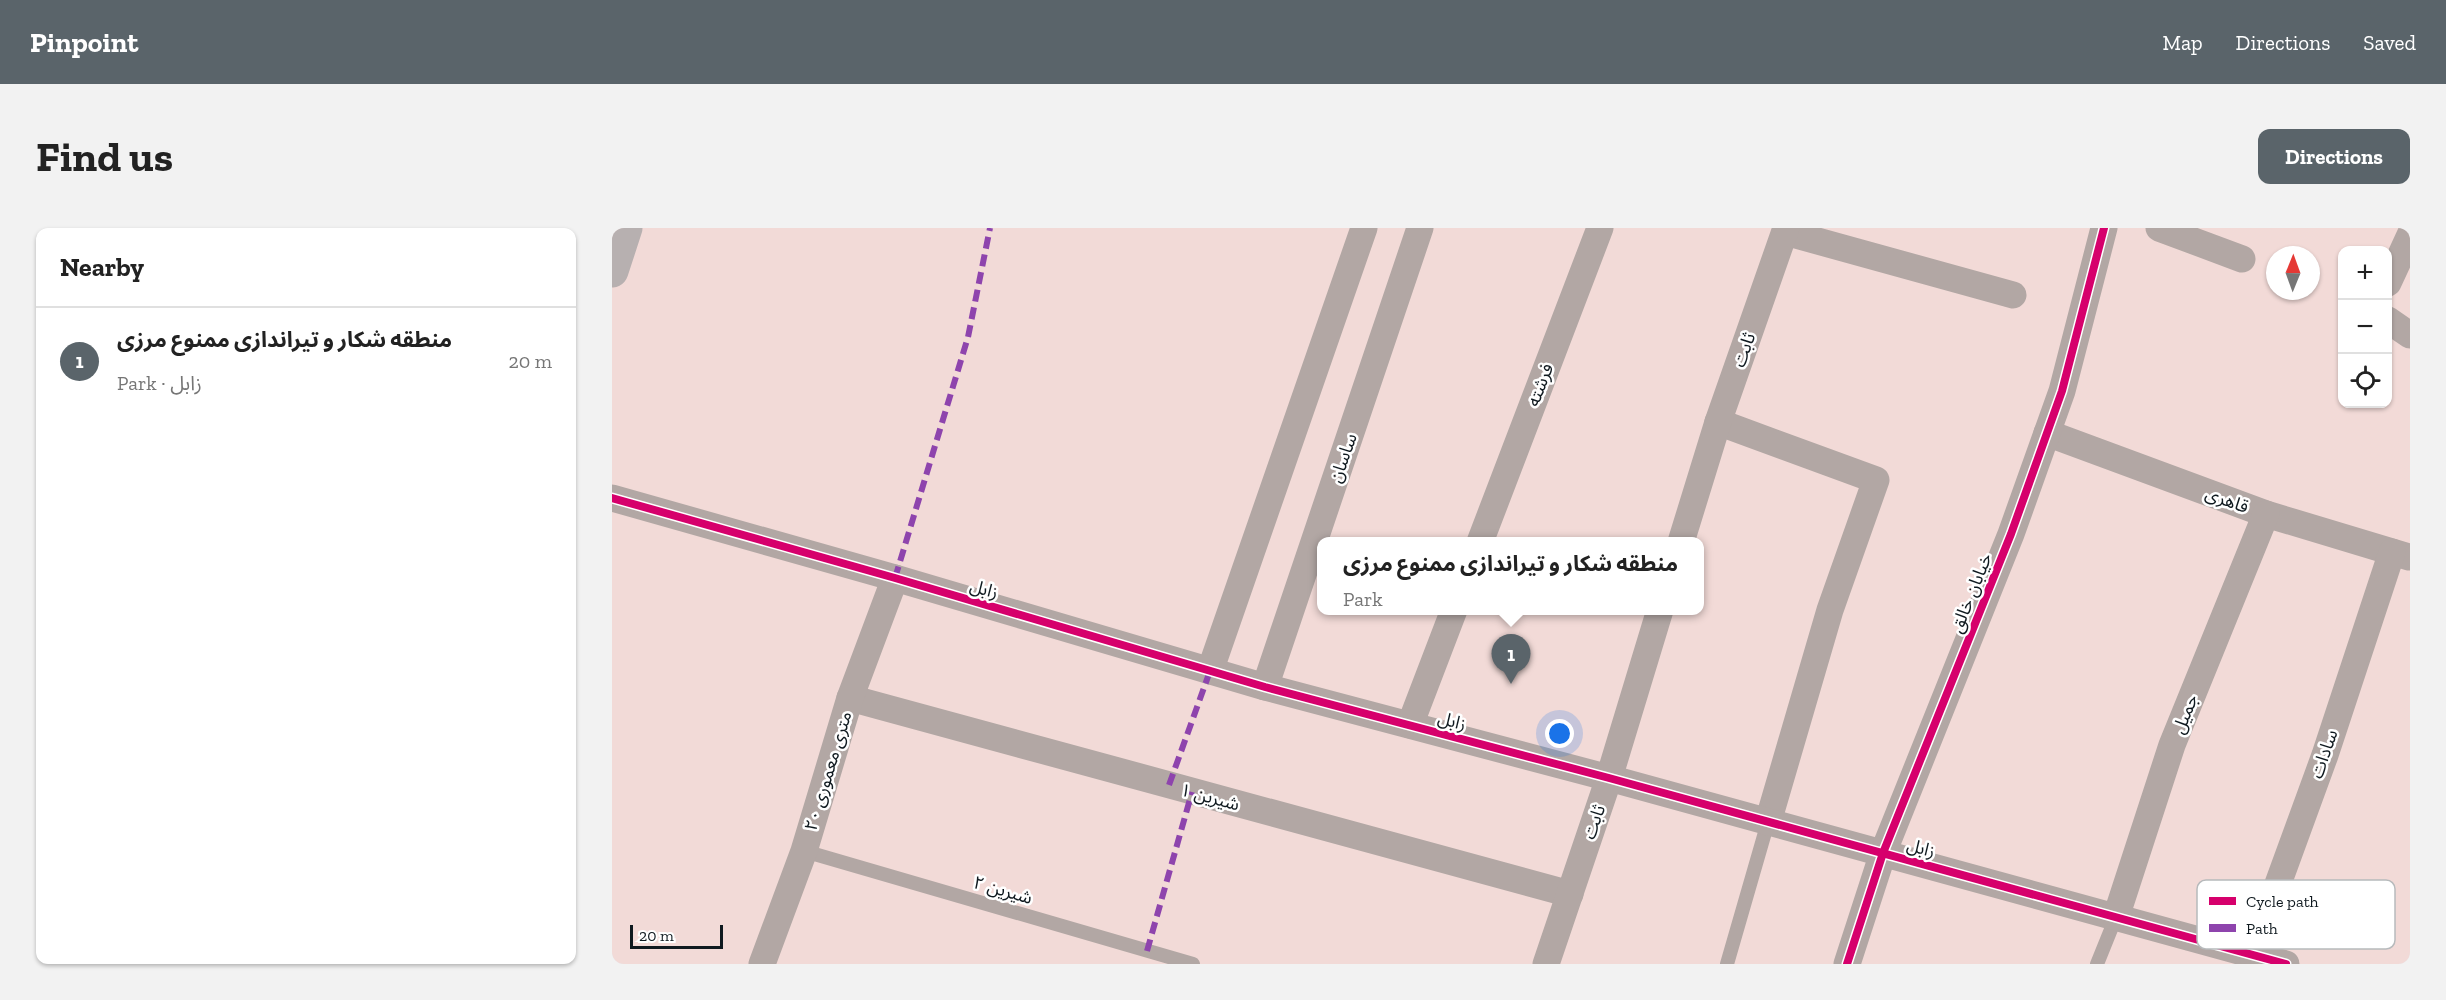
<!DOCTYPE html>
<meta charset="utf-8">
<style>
body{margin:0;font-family:"Zilla Slab","Noto Sans Arabic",serif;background:#f2f2f2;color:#222}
.controls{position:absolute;right:18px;top:18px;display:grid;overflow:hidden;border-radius:12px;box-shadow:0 2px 4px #0004}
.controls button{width:54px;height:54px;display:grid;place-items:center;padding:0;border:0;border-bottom:2px solid #e0e0e0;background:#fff;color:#222;font:30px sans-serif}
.compass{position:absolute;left:1654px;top:18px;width:54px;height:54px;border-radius:50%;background:#fff;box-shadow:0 2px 4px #0004;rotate:1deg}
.scale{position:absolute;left:18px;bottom:15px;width:93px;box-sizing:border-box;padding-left:6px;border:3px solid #0f191f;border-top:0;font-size:16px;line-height:21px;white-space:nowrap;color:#0f191f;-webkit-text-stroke:4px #fff;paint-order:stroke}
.you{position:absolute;left:948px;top:506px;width:21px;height:21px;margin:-15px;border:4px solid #fff;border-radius:50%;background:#1a73e8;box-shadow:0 0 0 9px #1a73e833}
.badge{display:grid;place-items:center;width:39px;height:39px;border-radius:50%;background:#5a646a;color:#fff;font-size:20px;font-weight:700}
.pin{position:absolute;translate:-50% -50px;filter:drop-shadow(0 2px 3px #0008)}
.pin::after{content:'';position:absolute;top:32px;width:21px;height:18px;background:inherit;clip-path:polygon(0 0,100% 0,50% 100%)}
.popup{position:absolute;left:705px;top:309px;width:387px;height:78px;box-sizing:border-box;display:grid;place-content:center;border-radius:12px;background:#fff;filter:drop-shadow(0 2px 4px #0005);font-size:20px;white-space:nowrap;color:#767676}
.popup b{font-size:22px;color:#222}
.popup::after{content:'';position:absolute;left:50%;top:100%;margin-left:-12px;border:12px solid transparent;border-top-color:#fff}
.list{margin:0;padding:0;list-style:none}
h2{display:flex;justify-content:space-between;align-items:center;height:78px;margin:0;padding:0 24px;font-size:26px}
h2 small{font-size:20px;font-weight:400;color:#767676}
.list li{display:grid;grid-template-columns:39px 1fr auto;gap:18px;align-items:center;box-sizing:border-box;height:108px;padding:0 24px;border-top:2px solid #e0e0e0}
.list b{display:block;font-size:22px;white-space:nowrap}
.list p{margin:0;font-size:20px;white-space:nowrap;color:#767676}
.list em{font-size:20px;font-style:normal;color:#767676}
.icon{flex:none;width:33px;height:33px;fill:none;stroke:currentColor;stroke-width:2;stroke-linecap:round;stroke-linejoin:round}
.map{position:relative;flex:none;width:1798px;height:736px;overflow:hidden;border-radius:12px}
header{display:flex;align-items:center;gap:36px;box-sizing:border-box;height:84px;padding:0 30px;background:#5a646a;color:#fff}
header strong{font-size:28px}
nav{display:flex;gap:33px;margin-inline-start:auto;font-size:21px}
.intro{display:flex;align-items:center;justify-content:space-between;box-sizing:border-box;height:144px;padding:0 36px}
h1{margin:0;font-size:42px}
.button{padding:15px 27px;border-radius:12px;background:#5a646a;color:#fff;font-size:21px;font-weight:700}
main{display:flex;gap:36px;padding:0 36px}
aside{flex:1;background:#fff;border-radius:12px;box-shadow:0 2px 4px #0004}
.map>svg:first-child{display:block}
.green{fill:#f2dad7;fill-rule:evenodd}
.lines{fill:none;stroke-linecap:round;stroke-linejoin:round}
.lane{stroke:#b2a7a4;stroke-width:14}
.street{stroke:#b2a7a4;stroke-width:27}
.secondary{stroke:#b7b0b0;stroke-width:33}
.quiet{stroke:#8e44ad;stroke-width:6;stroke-dasharray:12 6;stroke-linecap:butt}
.cycleway-casing{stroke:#fff;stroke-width:11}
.cycleway{stroke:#d6006c;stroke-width:8}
.labels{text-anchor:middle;stroke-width:5;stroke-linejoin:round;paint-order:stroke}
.street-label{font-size:18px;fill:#0f191f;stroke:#fff}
.key{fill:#fff;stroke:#b7babc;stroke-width:1.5}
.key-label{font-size:16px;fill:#0f191f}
</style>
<header>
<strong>Pinpoint</strong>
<nav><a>Map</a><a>Directions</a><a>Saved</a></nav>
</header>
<div class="intro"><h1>Find us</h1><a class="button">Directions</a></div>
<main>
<aside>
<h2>Nearby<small></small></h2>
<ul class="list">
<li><span class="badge">1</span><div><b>منطقه شکار و تیراندازی ممنوع مرزی</b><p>Park · زابل</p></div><em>20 m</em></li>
</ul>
</aside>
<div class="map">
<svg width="1798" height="736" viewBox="0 0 1798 736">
<rect width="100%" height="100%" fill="#e4eef4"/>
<path class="green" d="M0,0H1798V736H0ZM1730,22H1776V176H1730ZM1663,27H1699V63H1663ZM710,314H1088V382H710Z"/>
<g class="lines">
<g class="lane">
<polyline points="192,623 581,736"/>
<polyline points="1115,736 1156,594"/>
<polyline points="1485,736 1504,689"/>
</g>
<g class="street">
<polyline points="1547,0 1630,31"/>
<polyline points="1173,4 1401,67"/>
<polyline points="1776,55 1798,7"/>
<polyline points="1776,92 1798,107"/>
<polyline points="1106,194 1264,252 1218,382 1156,594"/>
<polyline points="1435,205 1654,286 1797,329"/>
<polyline points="0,270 283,350 653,459 997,550 1674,736"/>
<polyline points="868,314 988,0"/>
<polyline points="1069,314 1106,194 1174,0"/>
<polyline points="598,443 752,0"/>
<polyline points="653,459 808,0"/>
<polyline points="238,470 958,666"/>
<polyline points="798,497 842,382"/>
<polyline points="1504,689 1560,517 1654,286"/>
<polyline points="1640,727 1713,527 1780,324"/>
<polyline points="150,736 192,623 238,470 283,350"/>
<polyline points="934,736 997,550 1048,382"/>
<polyline points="1235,736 1271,625 1399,306 1450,163 1492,0"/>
</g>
<polyline class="secondary" points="0,43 14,0"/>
<g class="quiet">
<polyline points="283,350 356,109 378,0"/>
<polyline points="557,557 598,443"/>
<polyline points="535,723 580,564"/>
</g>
<g class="cycleway-casing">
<g id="cycleway">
<polyline points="0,270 283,350 653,459 997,550 1674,736"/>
<polyline points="1235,736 1271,625 1399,306 1450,163 1492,0"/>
</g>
</g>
<use href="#cycleway" class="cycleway"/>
</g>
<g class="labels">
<g class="street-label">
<text transform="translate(1132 122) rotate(-70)" y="6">ثابت</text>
<text transform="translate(928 157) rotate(-69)" y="6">فرشته</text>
<text transform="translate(731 230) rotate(-71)" y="6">ساسان</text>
<text transform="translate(1615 272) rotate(20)" y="6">قاهری</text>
<text transform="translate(372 361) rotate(16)" y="6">زابل</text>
<text transform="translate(1359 365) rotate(-68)" y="6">خیابان خالق</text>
<text transform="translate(1573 486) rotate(-68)" y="6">جمیل</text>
<text transform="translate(840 493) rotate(15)" y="6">زابل</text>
<text transform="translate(1712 526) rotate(-71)" y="6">سادات</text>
<text transform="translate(216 543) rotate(-73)" y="6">۲۰ متری معموری</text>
<text transform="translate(598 569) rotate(15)" y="6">شیرین ۱</text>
<text transform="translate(982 594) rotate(-71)" y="6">ثابت</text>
<text transform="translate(1309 620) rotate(15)" y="6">زابل</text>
<text transform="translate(391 662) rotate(16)" y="6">شیرین ۲</text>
</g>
</g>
<rect x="1585" y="652" width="198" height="69" rx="9" class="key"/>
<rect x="1597" y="669" width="27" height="8" fill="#d6006c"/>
<rect x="1597" y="696" width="27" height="8" fill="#8e44ad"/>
<g class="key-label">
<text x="1634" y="679">Cycle path</text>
<text x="1634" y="706">Path</text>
</g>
</svg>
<div class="controls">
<button>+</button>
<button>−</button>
<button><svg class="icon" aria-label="locate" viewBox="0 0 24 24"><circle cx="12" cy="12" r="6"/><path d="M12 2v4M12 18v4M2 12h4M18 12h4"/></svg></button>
</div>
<svg class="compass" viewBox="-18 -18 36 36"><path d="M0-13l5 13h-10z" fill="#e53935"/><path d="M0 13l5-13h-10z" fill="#767676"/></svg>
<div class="scale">20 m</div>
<div class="you"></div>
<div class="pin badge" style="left:899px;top:456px">1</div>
<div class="popup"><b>منطقه شکار و تیراندازی ممنوع مرزی</b>Park</div>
</div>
</main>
